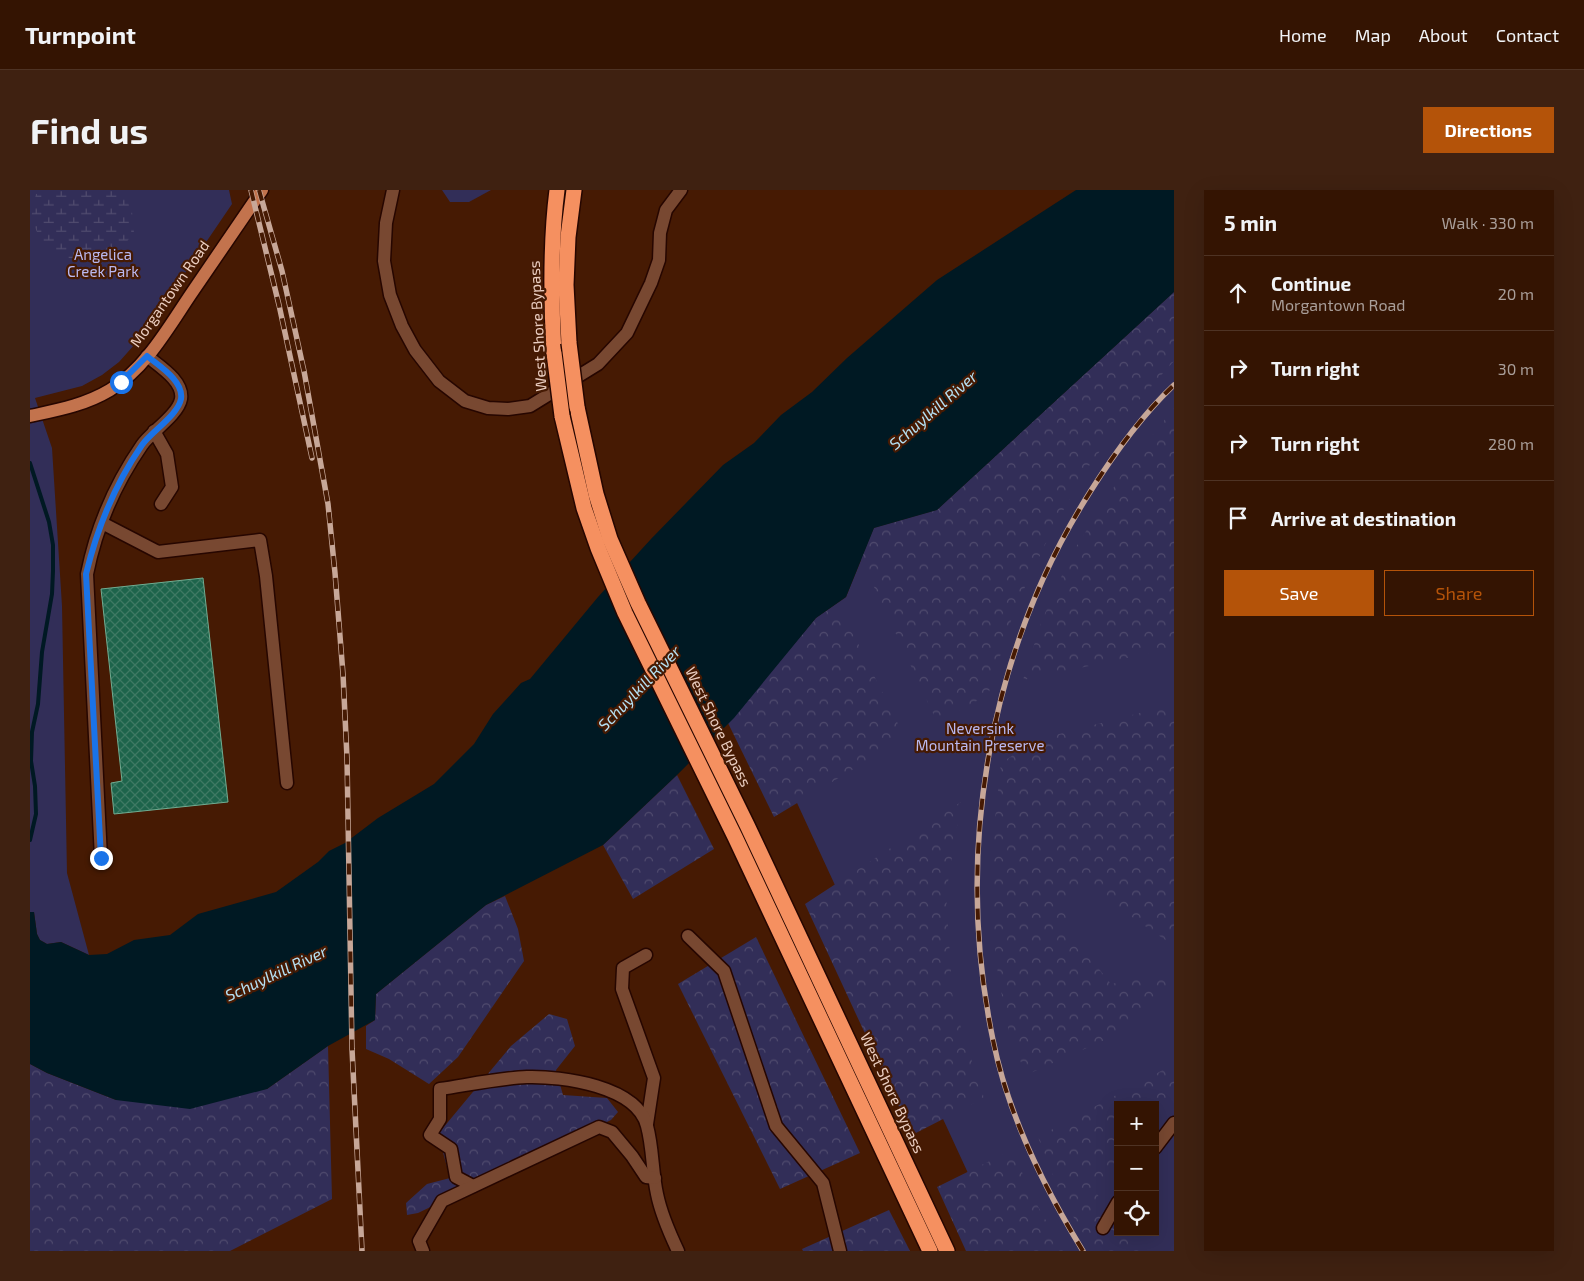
<!DOCTYPE html>
<meta charset="utf-8">
<style>
body{margin:0;font-family:"Exo 2",sans-serif;background:#3f2111;color:#f1f3f6}
.controls{position:absolute;right:15px;bottom:15px;display:grid;overflow:hidden;border-radius:0px;box-shadow:0 5px 20px #0002}
.controls button{width:45px;height:45px;display:grid;place-items:center;padding:0;border:0;border-bottom:1px solid #4e3324;background:#341402;color:#f1f3f6;font:25px sans-serif}
.stop{position:absolute;width:15px;height:15px;margin:-11px;border:4px solid #1a73e8;border-radius:50%;background:#fff}
.stop.end{background:#1a73e8;border-color:#fff;box-shadow:0 1px 5px #0008}
.list{margin:0;padding:0;list-style:none}
h2{display:flex;justify-content:space-between;align-items:center;height:65px;margin:0;padding:0 20px;font-size:21px}
h2 small{font-size:16px;font-weight:400;color:#a99e99}
.list li{display:grid;grid-template-columns:32px 1fr auto;gap:15px;align-items:center;box-sizing:border-box;height:75px;padding:0 20px;border-top:1px solid #4e3324}
.list b{display:block;font-size:19px;white-space:nowrap}
.list p{margin:0;font-size:16px;white-space:nowrap;color:#a99e99}
.list em{font-size:16px;font-style:normal;color:#a99e99}
.actions{display:flex;gap:10px;padding:15px 20px}
.actions a{flex:1;padding:11px 0;border:1px solid #b45309;border-radius:0px;text-align:center;font-size:18px;color:#b45309}
.actions .main{background:#b45309;color:#fff}
.icon{flex:none;width:28px;height:28px;fill:none;stroke:currentColor;stroke-width:2;stroke-linecap:round;stroke-linejoin:round}
.map{position:relative;flex:none;width:1144px;height:1061px;overflow:hidden;border-radius:0px}
header{display:flex;align-items:center;gap:30px;box-sizing:border-box;height:70px;padding:0 25px;background:#341402;border-bottom:1px solid #4e3324}
header strong{font-size:24px}
nav{display:flex;gap:28px;margin-inline-start:auto;font-size:18px}
.intro{display:flex;align-items:center;justify-content:space-between;box-sizing:border-box;height:120px;padding:0 30px}
h1{margin:0;font-size:35px}
.button{padding:12px 22px;border-radius:0px;background:#b45309;color:#fff;font-size:18px;font-weight:700}
main{display:flex;gap:30px;padding:0 30px}
aside{flex:1;background:#341402;border-radius:0px;box-shadow:0 5px 20px #0002}
.map>svg:first-child{display:block}
.green{fill:#322e58;fill-rule:evenodd}
.forest{fill:url(#forest-crowns)}
.wetland{fill:url(#wetland-marsh)}
.water{fill:#001923}
.lines{fill:none;stroke-linecap:round;stroke-linejoin:round}
.stream{stroke:#001923;stroke-width:4}
.building{fill:url(#building-cross-hatch);stroke:#70ad92}
.minor-casing{stroke:#260600;stroke-width:15}
.major-casing{stroke:#260600;stroke-width:15}
.highway-casing{stroke:#260600;stroke-width:18}
.minor{stroke:#784831;stroke-width:12}
.major{stroke:#c3734d;stroke-width:12}
.highway{stroke:#f59060;stroke-width:15}
.rail-casing{stroke:#c7a798;stroke-width:5.5}
.rail{stroke:#461a03;stroke-width:4;stroke-dasharray:11;stroke-linecap:butt}
.highway-bridge-casing{stroke:#260600;stroke-width:18;stroke-linecap:butt}
.highway-bridge{stroke:#f59060;stroke-width:15}
.route{stroke:#1a73e8;stroke-width:6}
.labels{text-anchor:middle;stroke-width:4.5;stroke-linejoin:round;paint-order:stroke}
.park-label{font-size:15px;fill:#bab9f1;stroke:#461a03}
.street-label{font-size:15px;fill:#ebcec1;stroke:#461a03}
.water-label{font-size:16px;font-style:italic;fill:#b5e1f4;stroke:#461a03}
</style>
<header>
<strong>Turnpoint</strong>
<nav><a>Home</a><a>Map</a><a>About</a><a>Contact</a></nav>
</header>
<div class="intro"><h1>Find us</h1><a class="button">Directions</a></div>
<main>
<div class="map">
<svg width="1144" height="1061" viewBox="0 0 1144 1061">
<defs>
<pattern id="forest-crowns" width="20" height="18" patternUnits="userSpaceOnUse" patternTransform="scale(1.25)"><rect width="20" height="18" fill="#322e58"/><path d="M2 6a3 3 0 1 1 6 0M12 15a3 3 0 1 1 6 0" fill="none" stroke="#504b6e"/></pattern>
<pattern id="wetland-marsh" width="20" height="14" patternUnits="userSpaceOnUse" patternTransform="scale(1.25)"><rect width="20" height="14" fill="#322e58"/><path d="M1 5h8M5 5V1M11 12h8M15 12V8" fill="none" stroke="#504b6e"/></pattern>
<pattern id="building-cross-hatch" width="8" height="8" patternUnits="userSpaceOnUse" patternTransform="scale(1.25)"><rect width="8" height="8" fill="#1d644b"/><path d="M0 0l8 8M0 8l8-8" fill="none" stroke="#3e7963"/></pattern>
</defs>
<rect width="100%" height="100%" fill="#461a03"/>
<g class="green">
<polygon points="0,0 199,0 202,14 113,145 89,172 72,185 52,196 5,208 22,258 32,416 37,683 59,765 31,752 17,754 10,750 7,744 4,722 0,722"/>
<polygon points="412,0 461,0 439,12 420,12"/>
<path d="M1144,102V1061H974L719,509L786,428L816,407L844,338L907,320ZM1088,915H1125V1042H1088Z"/>
</g>
<g class="forest">
<polygon points="1144,102 1144,171 1100,220 1056,280 1021,342 985,418 958,505 907,532 831,369 844,338 907,320"/>
<polygon points="1144,218 1144,458 993,490 1012,430 1041,365 1094,281"/>
<polygon points="808,413 875,548 744,627 698,533 786,428"/>
<polygon points="1144,514 1144,756 1057,696 1038,696 1039,741 1081,794 1121,786 1144,789 1144,791 1097,840 996,885 979,843 968,785 961,720 963,648 971,573 1006,550"/>
<polygon points="647,585 684,659 603,709 573,655"/>
<polygon points="931,612 916,704 923,813 954,908 882,945 775,714"/>
<polygon points="475,706 488,739 494,771 428,867 399,894 359,869 336,859 336,836 345,830 346,804 456,715"/>
<polygon points="726,747 830,963 750,999 648,794"/>
<polygon points="519,824 537,829 545,856 526,880 533,905 577,908 588,922 581,930 388,1023 377,1025 376,1013 397,994 420,988 408,944 481,856"/>
<polygon points="298,856 302,1009 200,1061 0,1061 0,874 17,883 86,910 237,899"/>
<polygon points="1144,874 1144,900 1125,925 1125,915 1088,915 1088,974 1066,1003 1088,1028 1088,1042 1107,1042 1115,1061 1064,1061 1032,1008 1008,947"/>
<polygon points="982,960 1005,1011 1033,1061 936,1061 907,997"/>
<polygon points="859,1020 880,1061 773,1061 772,1059"/>
</g>
<polygon class="wetland" points="23,0 92,0 102,21 104,43 88,62 64,70 37,71 13,56 1,28 6,4 19,3"/>
<polygon class="water" points="1046,0 1144,0 1144,102 907,320 844,338 816,407 786,428 704,528 647,585 573,655 456,715 346,804 345,830 298,856 237,899 160,919 86,910 17,883 0,874 0,722 4,722 7,744 10,750 17,754 31,752 59,765 77,764 104,750 140,745 168,724 246,702 288,672 299,661 315,653 348,628 404,594 444,554 463,524 491,493 500,489 568,407 621,349 693,275 724,253 751,225 782,202 817,168 907,90"/>
<g class="lines">
<polyline class="stream" points="0,273 19,332 23,355 23,381 22,404 12,462 8,514 2,542 1,571 5,596 6,624 0,650"/>
</g>
<polygon class="building" points="173,388 198,612 84,624 81,593 92,591 71,399"/>
<g class="lines">
<g class="minor-casing">
<g id="minor">
<polyline points="363,0 356,33 354,71 360,105 372,136 385,160 409,191 435,211 458,218 478,219 500,216 568,174 597,143 621,93 629,70 630,43 636,20 651,0"/>
<polyline points="124,241 137,264 142,297 131,314"/>
<polyline points="72,333 128,362 230,350 236,386 257,593"/>
<path d="M71,668L57,384C66,339 85,294 112,255C121,242 148,225 151,209C154,191 129,176 117,166"/>
<polyline points="658,746 694,781 746,936 793,993 810,1061"/>
<polyline points="616,765 593,778 592,799 624,888 617,934"/>
<polyline points="1125,958 1144,933"/>
<path d="M443,996L426,987L421,959L400,945L410,929V899C437,895 470,888 497,887C532,886 607,896 617,936C623,958 622,981 627,1004C631,1024 639,1042 648,1061"/>
<polyline points="1073,1038 1088,1012"/>
<polyline points="393,1061 389,1051 412,1011 569,937 582,942 602,966 616,987 625,988"/>
</g>
</g>
<g class="major-casing">
<path id="major" d="M0,226C28,220 55,215 80,200C116,178 138,138 161,104C184,70 208,35 232,0"/>
</g>
<g class="highway-casing">
<g id="highway">
<polyline points="539,153 536,95 538,47 544,0"/>
<path d="M524,163C521,108 520,54 527,0"/>
<polyline points="547,217 566,304 580,349 608,413 717,635 917,1061"/>
<polyline points="532,226 554,318 568,358 595,423 705,647 900,1061"/>
</g>
</g>
<use href="#minor" class="minor"/>
<use href="#major" class="major"/>
<use href="#highway" class="highway"/>
<g class="rail-casing">
<g id="rail">
<polyline points="221,0 249,115 282,268"/>
<polyline points="229,0 252,81 274,181 298,314 305,383 313,484 317,568 322,859 332,1061"/>
<path d="M1053,1061C1013,996 978,925 963,850C924,663 958,463 1060,302C1084,264 1111,226 1144,195"/>
</g>
</g>
<use href="#rail" class="rail"/>
<g class="highway-bridge-casing">
<g id="highway-bridge">
<polyline points="539,153 547,217"/>
<polyline points="524,163 532,226"/>
</g>
</g>
<use href="#highway-bridge" class="highway-bridge"/>
</g>
<g class="lines">
<path class="route" d="M71,668L56,384C67,339 85,294 112,255C121,242 148,225 151,209C154,191 129,176 117,166L91,192"/>
</g>
<g class="labels">
<g class="park-label">
<text x="73" y="70">Angelica<tspan x="73" dy="17">Creek Park</tspan></text>
<text x="950" y="544">Neversink<tspan x="950" dy="17">Mountain Preserve</tspan></text>
</g>
<g class="street-label">
<text transform="translate(140 104) rotate(-55)" y="5">Morgantown Road</text>
<text transform="translate(508 136) rotate(-93)" y="5">West Shore Bypass</text>
<text transform="translate(688 537) rotate(64)" y="5">West Shore Bypass</text>
<text transform="translate(862 903) rotate(65)" y="5">West Shore Bypass</text>
</g>
<g class="water-label">
<text transform="translate(903 220) rotate(-41)" y="6">Schuylkill River</text>
<text transform="translate(609 498) rotate(-46)" y="6">Schuylkill River</text>
<text transform="translate(246 783) rotate(-25)" y="6">Schuylkill River</text>
</g>
</g>
</svg>
<div class="controls">
<button>+</button>
<button>−</button>
<button><svg class="icon" aria-label="locate" viewBox="0 0 24 24"><circle cx="12" cy="12" r="6"/><path d="M12 2v4M12 18v4M2 12h4M18 12h4"/></svg></button>
</div>
<div class="stop" style="left:91px;top:192px"></div>
<div class="stop end" style="left:71px;top:668px"></div>
</div>
<aside>
<h2>5 min<small>Walk · 330 m</small></h2>
<ul class="list">
<li><svg class="icon" aria-label="ahead" viewBox="0 0 24 24"><path d="M12 20V5M6 11l6-6 6 6"/></svg><div><b>Continue</b><p>Morgantown Road</p></div><em>20 m</em></li>
<li><svg class="icon" aria-label="right" viewBox="0 0 24 24"><path d="M7 20v-9h11M14 6l5 5-5 5"/></svg><div><b>Turn right</b></div><em>30 m</em></li>
<li><svg class="icon" aria-label="right" viewBox="0 0 24 24"><path d="M7 20v-9h11M14 6l5 5-5 5"/></svg><div><b>Turn right</b></div><em>280 m</em></li>
<li><svg class="icon" aria-label="arrive" viewBox="0 0 24 24"><path d="M6 21V4h12l-3 4 3 4H6"/></svg><div><b>Arrive at destination</b></div></li>
</ul>
<div class="actions"><a class="main">Save</a><a>Share</a></div>
</aside>
</main>
